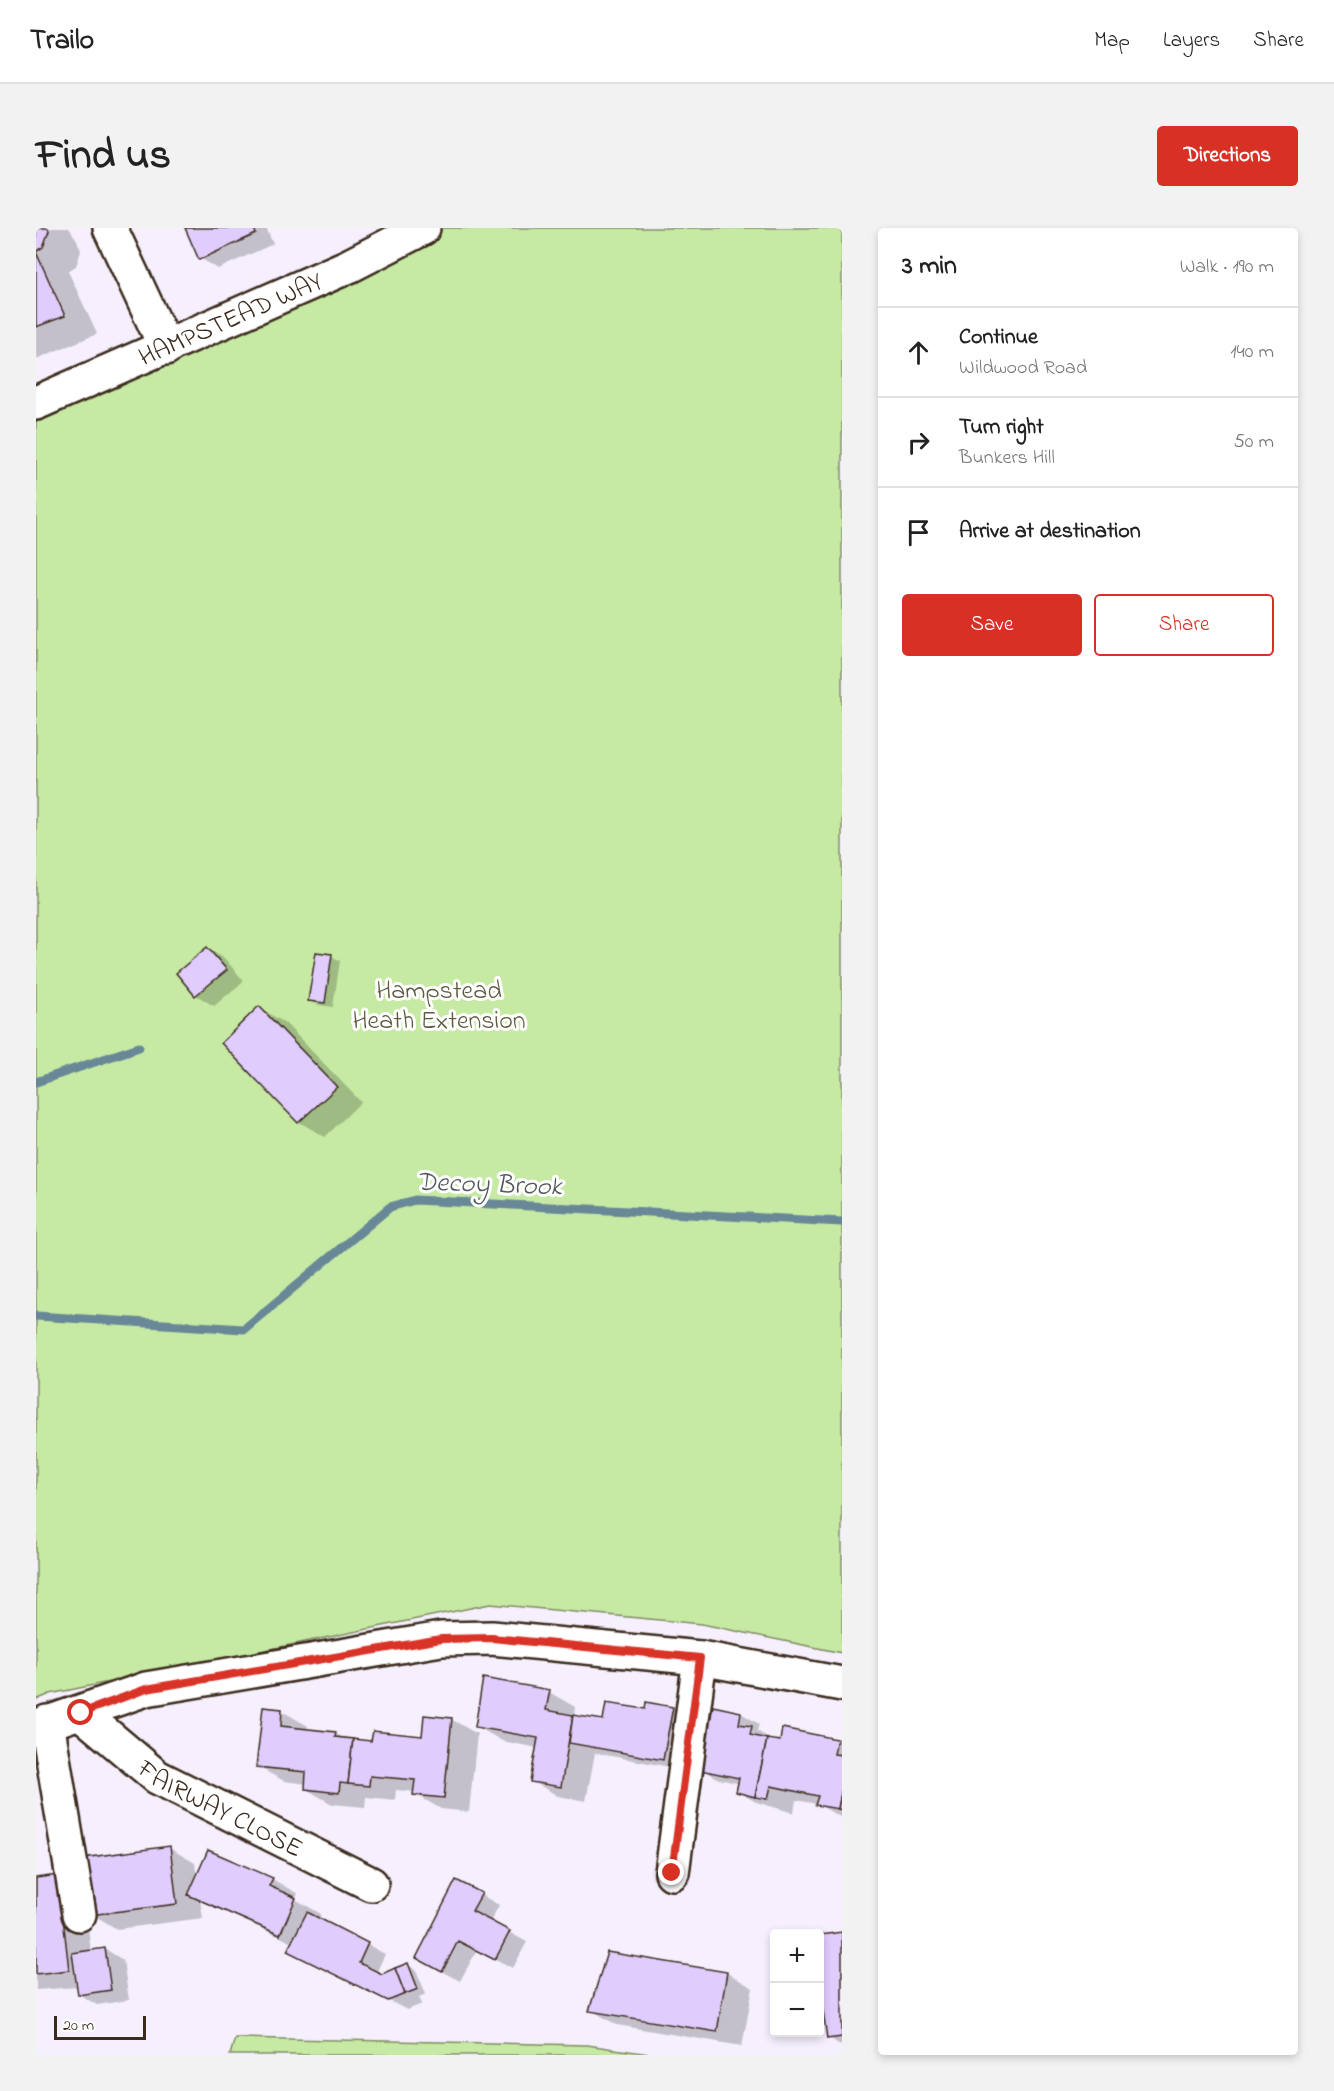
<!DOCTYPE html>
<meta charset="utf-8">
<style>
body{margin:0;font-family:"Indie Flower",sans-serif;background:#f2f2f2;color:#222}
.controls{position:absolute;right:18px;bottom:18px;display:grid;overflow:hidden;border-radius:6px;box-shadow:0 3px 9px #0003}
.controls button{width:54px;height:54px;display:grid;place-items:center;padding:0;border:0;border-bottom:2px solid #e0e0e0;background:#fff;color:#222;font:30px sans-serif}
.scale{position:absolute;left:18px;bottom:15px;width:92px;box-sizing:border-box;padding-left:6px;border:3px solid #3b2a1e;border-top:0;font-size:16px;line-height:21px;white-space:nowrap;color:#3b2a1e;-webkit-text-stroke:4px #fff;paint-order:stroke}
.stop{position:absolute;width:18px;height:18px;margin:-14px;border:4px solid #d93025;border-radius:50%;background:#fff}
.stop.end{background:#d93025;border-color:#fff;box-shadow:0 2px 6px #0008}
.list{margin:0;padding:0;list-style:none}
h2{display:flex;justify-content:space-between;align-items:center;height:78px;margin:0;padding:0 24px;font-size:26px}
h2 small{font-size:20px;font-weight:400;color:#767676}
.list li{display:grid;grid-template-columns:39px 1fr auto;gap:18px;align-items:center;box-sizing:border-box;height:90px;padding:0 24px;border-top:2px solid #e0e0e0}
.list b{display:block;font-size:22px;white-space:nowrap}
.list p{margin:0;font-size:20px;white-space:nowrap;color:#767676}
.list em{font-size:20px;font-style:normal;color:#767676}
.actions{display:flex;gap:12px;padding:18px 24px}
.actions a{flex:1;padding:14px 0;border:2px solid #d93025;border-radius:6px;text-align:center;font-size:21px;color:#d93025}
.actions .main{background:#d93025;color:#fff}
.icon{flex:none;width:33px;height:33px;fill:none;stroke:currentColor;stroke-width:2;stroke-linecap:round;stroke-linejoin:round}
.map{position:relative;flex:none;width:806px;height:1827px;overflow:hidden;border-radius:6px}
header{display:flex;align-items:center;gap:36px;box-sizing:border-box;height:84px;padding:0 30px;background:#fff;border-bottom:2px solid #e0e0e0}
header strong{font-size:28px}
nav{display:flex;gap:33px;margin-inline-start:auto;font-size:21px}
.intro{display:flex;align-items:center;justify-content:space-between;box-sizing:border-box;height:144px;padding:0 36px}
h1{margin:0;font-size:42px}
.button{padding:15px 27px;border-radius:6px;background:#d93025;color:#fff;font-size:21px;font-weight:700}
main{display:flex;gap:36px;padding:0 36px}
aside{flex:1;background:#fff;border-radius:6px;box-shadow:0 3px 9px #0003}
.map>svg:first-child{display:block}
.green{fill:#c6eaa4;stroke:#808a61;stroke-width:1.5}
.shadow{fill:#0003}
.lines{fill:none;stroke-linecap:round;stroke-linejoin:round}
.stream{stroke:#688897;stroke-width:9}
.building{fill:#e0ccfd;stroke:#3b2a1e;stroke-width:1.5}
.minor-casing{stroke:#3b2a1e;stroke-width:38}
.minor{stroke:#fff;stroke-width:33}
.route{stroke:#d93025;stroke-width:8}
.labels{text-anchor:middle;stroke-width:6;stroke-linejoin:round;paint-order:stroke}
.street-label{font-size:26px;fill:#3b2a1e;stroke:#fff}
.park-label{font-size:26px;fill:#5e5a40;stroke:#fff}
.water-label{font-size:27px;font-style:italic;fill:#52595a;stroke:#fff}
</style>
<header>
<strong>Trailo</strong>
<nav><a>Map</a><a>Layers</a><a>Share</a></nav>
</header>
<div class="intro"><h1>Find us</h1><a class="button">Directions</a></div>
<main>
<div class="map">
<svg width="806" height="1827" viewBox="0 0 806 1827">
<rect width="100%" height="100%" fill="#f6f0fe"/>
<filter id="ink" filterUnits="userSpaceOnUse"><feTurbulence type="fractalNoise" baseFrequency=".0167" numOctaves="2"/><feDisplacementMap in="SourceGraphic" scale="12" xChannelSelector="R" yChannelSelector="G"/><feConvolveMatrix kernelMatrix="1 2 1 2 8 2 1 2 1" color-interpolation-filters="sRGB"/></filter>
<g filter="url(#ink)">
<g class="green">
<polygon points="389,0 806,0 806,1425 666,1396 454,1376 14,1466 0,1472 0,176"/>
<polygon points="199,1810 551,1817 620,1827 194,1827"/>
</g>
<g class="shadow">
<polygon points="0,0 33,0 41,12 45,23 40,38 32,43 61,106 0,131"/>
<polygon points="150,0 230,0 237,16 182,41 164,30"/>
<polygon points="171,720 189,731 208,753 178,778 160,767 142,745"/>
<polygon points="281,726 296,728 304,733 297,779 283,777 274,772"/>
<polygon points="224,780 249,795 325,874 289,909 263,894 187,815"/>
<polygon points="513,1464 539,1479 538,1488 568,1494 610,1483 636,1480 654,1491 645,1541 559,1525 550,1573 522,1568 496,1553 502,1520 466,1513 440,1498"/>
<polygon points="678,1480 705,1485 723,1496 721,1503 733,1510 733,1513 745,1515 801,1512 806,1515 806,1590 781,1576 760,1572 758,1585 720,1574 702,1564 704,1556 683,1551 666,1541"/>
<polygon points="246,1483 272,1498 271,1502 299,1505 311,1512 337,1515 387,1510 415,1491 441,1506 433,1584 405,1581 379,1566 379,1564 360,1562 359,1572 330,1569 329,1579 296,1576 270,1561 271,1556 248,1553 222,1539"/>
<polygon points="133,1620 159,1635 161,1651 236,1651 262,1666 259,1671 285,1686 283,1691 349,1726 340,1745 346,1747 372,1737 380,1742 390,1766 383,1769 386,1776 371,1782 253,1722 257,1715 164,1672 167,1690 81,1701 56,1686"/>
<polygon points="0,1651 48,1664 55,1724 69,1721 87,1732 93,1772 61,1777 44,1767 42,1759 0,1762"/>
<polygon points="445,1667 463,1677 454,1694 491,1714 477,1740 441,1722 424,1753 399,1740"/>
<polygon points="806,1705 806,1818 793,1810 784,1752 784,1709"/>
<polygon points="691,1745 717,1760 706,1818 581,1797 555,1782"/>
</g>
<g class="lines">
<g class="stream">
<polyline points="0,854 103,819"/>
<polyline points="0,1088 208,1101 354,979 379,972 806,994"/>
</g>
</g>
<g class="building">
<polygon points="0,0 12,0 13,3 7,19 0,24 29,88 0,99"/>
<polygon points="149,0 218,0 220,6 163,32"/>
<polygon points="171,719 191,742 159,768 140,745"/>
<polygon points="280,724 296,726 289,775 272,773"/>
<polygon points="223,778 301,859 262,895 185,815"/>
<polygon points="447,1450 514,1462 510,1482 537,1487 525,1559 494,1554 502,1510 439,1499"/>
<polygon points="610,1474 637,1479 627,1532 533,1515 537,1487 567,1492 570,1475 609,1481"/>
<polygon points="677,1478 705,1484 703,1496 716,1498 714,1507 731,1511 719,1569 700,1564 703,1550 664,1542"/>
<polygon points="227,1479 246,1481 245,1498 300,1504 299,1509 317,1511 312,1556 304,1555 303,1565 269,1561 270,1544 220,1539"/>
<polygon points="388,1487 416,1490 408,1570 377,1567 379,1552 334,1548 333,1558 312,1556 317,1511 335,1513 337,1503 386,1508"/>
<polygon points="746,1500 801,1511 798,1526 806,1527 806,1560 802,1581 779,1577 782,1568 735,1558 732,1571 719,1569 731,1511 744,1513"/>
<polygon points="806,1560 806,1582 802,1581"/>
<polygon points="134,1618 141,1676 54,1687 47,1630"/>
<polygon points="172,1622 237,1650 233,1658 260,1670 244,1707 152,1667"/>
<polygon points="22,1647 33,1742 0,1746 0,1650"/>
<polygon points="420,1652 446,1665 436,1683 474,1703 459,1732 422,1713 406,1744 380,1730"/>
<polygon points="271,1684 332,1715 323,1735 346,1746 359,1740 369,1766 352,1773 251,1723"/>
<polygon points="806,1704 806,1809 791,1811 784,1762 784,1707"/>
<polygon points="69,1720 75,1762 42,1767 36,1725"/>
<polygon points="571,1724 691,1744 681,1804 553,1783"/>
<polygon points="372,1735 382,1761 369,1766 359,1740"/>
</g>
<g class="lines">
<g class="minor-casing">
<g id="minor">
<polyline points="74,0 130,120"/>
<path id="s1" d="M0,175L313,38L387,0"/>
<path id="s2" d="M45,1485L121,1549L335,1656"/>
<polyline points="11,1494 43,1686"/>
<polyline points="0,1499 110,1461 405,1411 456,1410 664,1430 806,1456"/>
<polyline points="636,1645 664,1430"/>
</g>
</g>
<use href="#minor" class="minor"/>
</g>
</g>
<g class="lines" filter="url(#ink)">
<polyline class="route" points="45,1485 110,1461 405,1411 456,1410 664,1430 636,1645"/>
</g>
<g class="labels">
<g class="street-label">
<text dy="9" stroke="none"><textPath href="#s1" startOffset="212">HAMPSTEAD WAY</textPath></text>
<text dy="9" stroke="none"><textPath href="#s2" startOffset="170">FAIRWAY CLOSE</textPath></text>
</g>
<g class="park-label">
<text x="403" y="770">Hampstead<tspan x="403" dy="30">Heath Extension</tspan></text>
</g>
<g class="water-label">
<text transform="translate(453 955) rotate(2)" y="9">Decoy Brook</text>
</g>
</g>
</svg>
<div class="controls">
<button>+</button>
<button>−</button>
</div>
<div class="scale">20 m</div>
<div class="stop" style="left:45px;top:1485px"></div>
<div class="stop end" style="left:636px;top:1645px"></div>
</div>
<aside>
<h2>3 min<small>Walk · 190 m</small></h2>
<ul class="list">
<li><svg class="icon" aria-label="ahead" viewBox="0 0 24 24"><path d="M12 20V5M6 11l6-6 6 6"/></svg><div><b>Continue</b><p>Wildwood Road</p></div><em>140 m</em></li>
<li><svg class="icon" aria-label="right" viewBox="0 0 24 24"><path d="M7 20v-9h11M14 6l5 5-5 5"/></svg><div><b>Turn right</b><p>Bunkers Hill</p></div><em>50 m</em></li>
<li><svg class="icon" aria-label="arrive" viewBox="0 0 24 24"><path d="M6 21V4h12l-3 4 3 4H6"/></svg><div><b>Arrive at destination</b></div></li>
</ul>
<div class="actions"><a class="main">Save</a><a>Share</a></div>
</aside>
</main>
